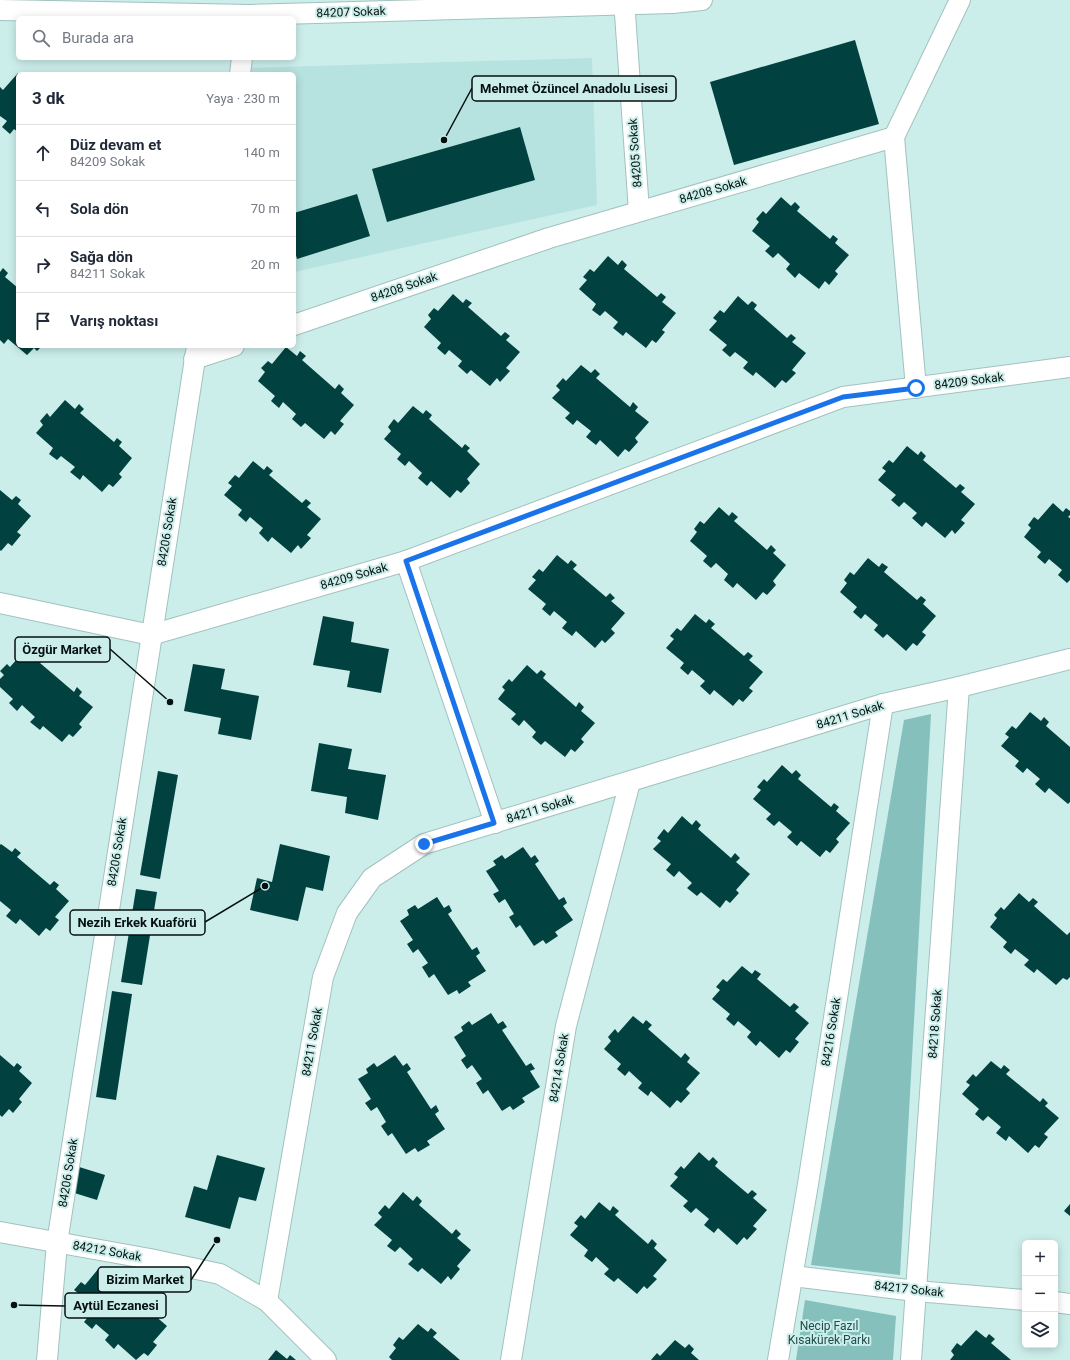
<!DOCTYPE html>
<html lang="tr">
<meta charset="utf-8">
<style>
body{margin:0;font-family:Roboto,sans-serif;background:#f2f2f3;color:#1f2937}
.controls{position:absolute;right:12px;bottom:12px;display:grid;overflow:hidden;border-radius:6px;box-shadow:0 2px 10px #0003}
.controls button{width:36px;height:36px;display:grid;place-items:center;padding:0;border:0;border-bottom:1px solid #e0e1e3;background:#fff;color:#1f2937;font:20px sans-serif}
.stop{position:absolute;width:12px;height:12px;margin:-9px;border:3px solid #1a73e8;border-radius:50%;background:#fff}
.stop.end{background:#1a73e8;border-color:#fff;box-shadow:0 1px 4px #0008}
.list{margin:0;padding:0;list-style:none}
h2{display:flex;justify-content:space-between;align-items:center;height:52px;margin:0;padding:0 16px;font-size:17px}
h2 small{font-size:13px;font-weight:400;color:#747a83}
.list li{display:grid;grid-template-columns:26px 1fr auto;gap:12px;align-items:center;box-sizing:border-box;height:56px;padding:0 16px;border-top:1px solid #e0e1e3}
.list b{display:block;font-size:15px;white-space:nowrap}
.list p{margin:0;font-size:13px;white-space:nowrap;color:#747a83}
.list em{font-size:13px;font-style:normal;color:#747a83}
.icon{flex:none;width:22px;height:22px;fill:none;stroke:currentColor;stroke-width:2;stroke-linecap:round;stroke-linejoin:round}
.map{position:relative;flex:none;width:1070px;height:1360px;overflow:hidden}
.search{position:absolute;background:#fff;box-shadow:0 2px 10px #0003;left:16px;top:16px;width:280px;height:44px;display:flex;align-items:center;gap:10px;box-sizing:border-box;padding:0 14px;border-radius:6px;color:#747a83;font-size:15px}
.panel{position:absolute;background:#fff;box-shadow:0 2px 10px #0003;left:16px;top:72px;width:280px;height:276px;border-radius:6px}
.map>svg:first-child{display:block}
.built{fill:#b6e2df}
.green{fill:#85c0bc}
.building{fill:#01413f}
.lines{fill:none;stroke-linecap:round;stroke-linejoin:round}
.minor-casing{stroke:#a1c2bf;stroke-width:22}
.minor{stroke:#fff;stroke-width:20}
.route{stroke:#1a73e8;stroke-width:5}
.labels{text-anchor:middle;stroke-width:4;stroke-linejoin:round;paint-order:stroke}
.street-label{font-size:12px;fill:#051110;stroke:#cceeeb}
.park-label{font-size:12px;fill:#1e4c4a;stroke:#cceeeb}
.leader{fill:none;stroke:#051110;stroke-width:1.5}
.callout-dot{fill:#051110;stroke:#cceeeb;stroke-width:1.5}
.callout{fill:#cceeeb;stroke:#051110;stroke-width:1.5}
.callout-label{font-size:13px;text-anchor:middle;font-weight:bold;fill:#051110}
</style>
<div class="map">
<svg width="1070" height="1360" viewBox="0 0 1070 1360">
<rect width="100%" height="100%" fill="#cceeeb"/>
<polygon class="built" points="592,58 597,205 294,272 294,74 245,74 246,68"/>
<g class="green">
<polygon points="931,714 900,1275 811,1265 904,720"/>
<polygon points="805,1300 896,1316 893,1360 796,1360"/>
</g>
<g class="building">
<polygon points="855,40 879,124 734,165 710,82"/>
<polygon points="18,73 18,132 14,129 10,134 2,127 7,121 0,116 0,87 3,90"/>
<polygon points="520,127 535,180 387,222 372,169"/>
<polygon points="357,194 370,236 297,259 294,248 294,213"/>
<polygon points="781,197 791,206 795,202 800,207 797,211 830,239 833,235 838,239 835,243 849,255 835,271 838,274 829,285 825,281 819,289 799,273 795,278 786,269 790,264 778,253 773,258 765,251 770,246 752,231 759,222 756,219 763,211 766,214"/>
<polygon points="608,256 618,265 622,260 627,265 624,269 657,297 661,293 666,297 662,302 676,313 662,330 665,332 656,343 652,340 646,348 626,332 623,336 613,328 618,322 605,311 600,316 592,310 596,304 579,289 587,280 583,277 590,269 594,272"/>
<polygon points="3,268 8,273 5,277 18,288 18,346 42,346 37,351 34,348 27,355 8,339 4,344 0,340 0,272"/>
<polygon points="453,294 463,303 466,299 472,303 468,307 501,336 505,332 510,336 506,340 520,352 506,368 510,371 500,382 497,378 490,386 471,370 467,374 458,366 462,361 449,350 445,355 437,348 441,343 424,327 431,319 428,315 434,308 438,311"/>
<polygon points="738,296 748,305 752,301 757,305 754,309 787,338 791,334 796,338 792,342 806,353 792,370 796,373 786,383 782,380 775,388 756,372 753,376 743,368 748,362 735,352 730,357 722,350 727,345 709,330 717,321 713,318 720,310 724,313"/>
<polygon points="286,347 297,356 300,351 306,356 302,360 335,389 339,384 344,389 341,393 354,405 340,421 344,424 335,435 331,431 324,439 305,423 301,427 292,419 296,414 283,402 279,408 271,401 275,396 258,381 265,372 261,368 268,361 272,364"/>
<polygon points="581,365 591,373 595,369 600,374 596,378 630,407 633,402 638,407 635,411 649,422 635,438 638,442 629,452 625,449 618,457 600,440 596,445 586,437 591,431 577,420 573,425 565,418 570,413 552,398 560,390 556,386 563,378 566,381"/>
<polygon points="65,400 75,409 79,404 84,409 80,413 114,442 117,438 122,442 119,446 132,458 119,474 122,477 113,487 109,484 102,492 83,475 80,480 70,472 75,467 61,456 57,460 49,454 53,448 36,433 43,425 40,421 47,413 50,417"/>
<polygon points="413,406 423,414 426,410 432,415 429,419 462,448 465,444 470,448 467,451 480,464 467,479 470,483 461,493 457,490 450,498 431,481 427,486 418,478 422,473 409,461 405,466 397,459 401,454 384,439 391,431 388,427 394,419 398,423"/>
<polygon points="907,446 918,455 921,451 926,456 923,460 956,488 960,484 965,488 961,492 975,504 961,520 965,523 955,534 952,530 945,538 926,522 922,527 912,518 917,513 904,502 899,507 891,500 896,495 878,480 886,471 882,468 889,460 893,463"/>
<polygon points="253,461 264,470 267,466 273,471 269,475 302,503 306,499 311,503 307,507 321,519 307,535 311,538 301,549 298,545 291,553 272,537 268,542 259,533 263,528 250,517 246,522 238,515 242,510 224,495 232,486 228,483 235,475 239,478"/>
<polygon points="0,490 12,500 16,496 21,500 18,504 31,516 17,532 21,535 12,546 8,543 1,551 0,550"/>
<polygon points="1053,503 1063,512 1066,508 1070,511 1070,515 1068,517 1070,518 1070,580 1067,583 1058,575 1062,570 1049,559 1045,564 1037,557 1041,552 1024,537 1031,528 1028,525 1034,517 1038,520"/>
<polygon points="719,507 729,516 732,512 738,517 734,521 767,550 771,545 776,550 773,553 786,565 773,581 776,585 767,595 763,592 756,600 737,583 733,588 724,580 728,574 716,563 711,568 703,561 707,556 690,541 697,532 694,529 700,521 704,524"/>
<polygon points="557,555 568,564 571,560 577,565 573,569 606,597 610,593 615,598 611,601 625,613 611,629 615,633 605,643 602,640 595,648 576,631 572,636 562,628 567,622 554,611 550,616 542,609 546,604 528,589 536,580 532,577 539,569 543,572"/>
<polygon points="868,558 879,567 882,563 888,567 884,572 917,600 921,596 926,600 923,604 936,616 922,632 926,635 917,646 913,643 906,651 887,634 883,638 874,630 878,625 865,614 861,619 853,612 857,607 840,592 847,583 844,580 850,572 854,575"/>
<polygon points="695,614 706,623 709,619 715,624 711,628 744,656 748,652 753,656 749,660 763,672 749,688 753,691 743,702 739,699 733,706 714,690 710,695 700,686 705,681 692,670 688,675 680,668 684,663 666,648 674,639 670,636 677,628 681,631"/>
<polygon points="323,616 354,622 351,642 389,649 381,693 347,687 350,671 313,665"/>
<polygon points="25,650 35,658 39,655 44,659 40,663 74,692 77,687 82,692 79,696 93,707 79,724 82,727 73,737 69,734 62,742 43,726 40,730 30,722 35,717 22,705 17,711 9,703 13,699 0,687 0,679 4,675 0,671 7,664 10,667"/>
<polygon points="193,664 225,669 221,689 259,696 251,740 218,734 221,718 184,711"/>
<polygon points="527,665 537,674 541,670 546,674 543,678 576,707 579,702 584,707 581,711 595,723 581,739 584,742 575,752 571,749 565,757 545,741 541,745 532,737 536,732 524,720 519,726 511,719 516,714 498,699 505,690 502,687 509,679 512,682"/>
<polygon points="1030,712 1041,721 1044,717 1049,722 1046,726 1070,747 1070,802 1068,804 1049,788 1045,793 1035,784 1040,779 1027,768 1023,773 1015,766 1019,761 1001,746 1009,737 1005,734 1012,726 1016,729"/>
<polygon points="319,743 352,749 348,769 386,775 378,820 345,813 347,797 311,791"/>
<polygon points="782,765 792,774 796,770 801,775 798,779 831,807 834,803 839,807 836,811 850,823 836,839 839,842 830,853 826,850 820,857 801,841 797,846 787,837 792,832 779,821 774,826 766,819 771,814 753,799 761,790 757,787 764,779 767,782"/>
<polygon points="158,771 178,775 160,879 140,875"/>
<polygon points="682,816 692,825 696,820 701,825 698,829 731,858 735,853 740,858 736,862 750,874 736,890 739,893 730,903 726,900 720,908 701,892 697,896 687,888 692,883 679,871 674,877 666,870 671,864 653,849 661,841 657,838 664,829 668,833"/>
<polygon points="1,844 12,852 15,848 21,853 17,857 50,885 54,881 59,885 56,889 69,901 55,917 59,920 50,931 46,928 39,936 20,919 16,924 6,916 11,910 0,901 0,845"/>
<polygon points="280,844 330,856 323,891 306,887 298,921 250,910 257,878 272,882"/>
<polygon points="523,847 531,858 535,855 539,861 535,864 559,900 564,897 567,903 563,906 573,920 555,932 558,936 546,944 543,940 534,946 520,925 516,928 509,917 514,914 505,899 499,903 493,894 499,891 486,871 496,865 493,861 502,855 505,859"/>
<polygon points="136,889 157,892 142,985 121,982"/>
<polygon points="1019,893 1029,902 1033,898 1038,902 1034,906 1067,935 1070,932 1070,977 1067,980 1063,978 1056,985 1037,969 1034,973 1024,965 1029,960 1015,949 1011,954 1003,947 1007,942 990,927 997,918 994,915 1001,907 1004,910"/>
<polygon points="437,897 444,908 449,905 452,911 448,914 472,950 477,947 480,953 476,956 486,971 468,982 471,986 459,994 457,990 448,995 434,974 429,978 422,967 428,963 418,949 413,953 407,944 413,940 400,921 409,915 407,910 415,905 418,909"/>
<polygon points="742,966 752,974 755,970 761,974 757,979 790,1007 794,1003 799,1007 795,1011 809,1023 795,1039 799,1042 790,1053 786,1050 779,1058 760,1041 756,1046 747,1037 751,1032 738,1021 734,1026 726,1019 730,1014 712,999 720,990 716,987 723,979 727,982"/>
<polygon points="112,991 132,994 116,1100 96,1097"/>
<polygon points="491,1013 498,1024 503,1021 507,1027 502,1030 526,1066 531,1063 535,1069 530,1071 540,1087 522,1098 525,1102 513,1110 510,1106 502,1111 488,1090 483,1094 476,1083 482,1079 472,1065 467,1069 461,1060 466,1056 454,1037 463,1031 461,1027 469,1021 472,1025"/>
<polygon points="633,1016 643,1024 646,1020 652,1025 648,1029 681,1058 685,1053 690,1058 687,1062 700,1073 686,1089 690,1093 681,1103 677,1100 670,1108 651,1091 648,1096 638,1088 642,1083 629,1071 625,1076 617,1069 621,1064 604,1049 611,1041 608,1037 615,1029 618,1033"/>
<polygon points="0,1055 14,1067 17,1063 22,1067 19,1071 32,1083 19,1099 22,1102 13,1113 9,1109 2,1117 0,1115"/>
<polygon points="395,1055 403,1066 407,1063 411,1069 407,1072 431,1109 436,1105 439,1111 435,1114 445,1129 427,1141 430,1145 418,1152 415,1148 406,1154 392,1133 388,1136 381,1126 386,1122 377,1107 371,1111 365,1103 371,1099 358,1079 368,1073 366,1069 374,1063 377,1067"/>
<polygon points="991,1061 1001,1069 1004,1065 1010,1070 1006,1074 1040,1102 1043,1098 1048,1103 1045,1106 1059,1118 1044,1134 1048,1137 1039,1148 1035,1145 1028,1153 1009,1136 1006,1141 996,1133 1001,1127 988,1116 983,1121 975,1114 979,1109 962,1094 970,1085 966,1082 973,1074 976,1077"/>
<polygon points="699,1152 709,1161 713,1157 718,1162 715,1166 748,1194 752,1190 757,1194 753,1198 767,1210 753,1226 757,1229 747,1240 744,1237 737,1245 718,1228 714,1233 704,1225 709,1219 696,1208 691,1213 683,1206 688,1201 670,1186 678,1177 674,1174 681,1166 684,1169"/>
<polygon points="217,1155 265,1168 256,1201 239,1197 230,1229 185,1217 194,1186 207,1190"/>
<polygon points="76,1166 105,1175 97,1200 68,1191"/>
<polygon points="403,1192 413,1201 417,1196 422,1201 419,1205 452,1234 456,1229 461,1234 457,1238 471,1250 457,1266 460,1269 451,1280 448,1276 441,1284 422,1268 418,1272 408,1264 413,1259 400,1247 395,1252 387,1246 392,1240 374,1225 382,1217 378,1213 385,1205 389,1209"/>
<polygon points="599,1202 610,1211 613,1206 619,1211 615,1215 648,1244 652,1239 657,1244 654,1248 667,1260 653,1276 657,1279 647,1289 644,1286 637,1294 618,1278 614,1282 604,1274 609,1269 596,1257 592,1262 584,1256 588,1250 570,1235 578,1226 574,1223 581,1215 585,1219"/>
<polygon points="1070,1204 1070,1216 1064,1211"/>
<polygon points="99,1268 110,1277 113,1273 119,1278 115,1282 148,1310 152,1306 157,1310 153,1314 167,1326 153,1342 157,1345 148,1356 144,1353 136,1360 118,1344 114,1349 105,1340 109,1335 96,1324 92,1329 84,1322 88,1317 70,1302 78,1293 74,1290 81,1282 85,1285"/>
<polygon points="418,1324 428,1332 431,1328 437,1333 433,1337 460,1360 392,1360 389,1357 396,1348 393,1345 399,1337 403,1340"/>
<polygon points="976,1330 986,1338 989,1334 995,1339 991,1343 1011,1360 950,1360 954,1355 951,1351 957,1343 961,1346"/>
<polygon points="675,1340 685,1348 689,1344 694,1349 691,1353 699,1360 651,1360 657,1353 660,1356"/>
<polygon points="276,1350 287,1359 290,1355 296,1360 268,1360"/>
</g>
<g class="lines">
<g class="minor-casing">
<g id="minor">
<polyline points="624,0 639,211"/>
<polyline points="0,10 249,15 672,3 702,0"/>
<polyline points="240,74 242,58"/>
<polyline points="894,137 916,388"/>
<polyline points="894,137 960,0"/>
<polyline points="294,325 549,238 894,137"/>
<polyline points="194,359 234,346"/>
<polyline points="406,561 495,823"/>
<polyline points="0,603 151,635 406,561 843,397 1070,367"/>
<polyline points="0,1232 150,1259 220,1274 267,1301 326,1360"/>
<polyline points="793,1276 916,1291 1025,1300"/>
<polyline points="267,1301 323,977 347,913 372,878 424,844 883,704 959,687 1070,659"/>
<polyline points="1055,1302 1070,1304"/>
<polyline points="47,1360 57,1243 197,346"/>
<polyline points="511,1360 566,1026 630,782"/>
<polyline points="778,1360 808,1184 883,704"/>
<polyline points="911,1360 959,687"/>
</g>
</g>
<use href="#minor" class="minor"/>
</g>
<g class="lines">
<polyline class="route" points="424,844 494,823 406,561 843,397 916,388"/>
</g>
<g class="labels">
<g class="street-label">
<text transform="translate(351 12) rotate(-2)" y="4">84207 Sokak</text>
<text transform="translate(635 153) rotate(-94)" y="4">84205 Sokak</text>
<text transform="translate(713 190) rotate(-16)" y="4">84208 Sokak</text>
<text transform="translate(404 287) rotate(-19)" y="4">84208 Sokak</text>
<text transform="translate(969 381) rotate(-7)" y="4">84209 Sokak</text>
<text transform="translate(167 532) rotate(-81)" y="4">84206 Sokak</text>
<text transform="translate(354 576) rotate(-16)" y="4">84209 Sokak</text>
<text transform="translate(850 715) rotate(-17)" y="4">84211 Sokak</text>
<text transform="translate(540 809) rotate(-17)" y="4">84211 Sokak</text>
<text transform="translate(117 852) rotate(-81)" y="4">84206 Sokak</text>
<text transform="translate(935 1024) rotate(-86)" y="4">84218 Sokak</text>
<text transform="translate(831 1032) rotate(-81)" y="4">84216 Sokak</text>
<text transform="translate(312 1042) rotate(-80)" y="4">84211 Sokak</text>
<text transform="translate(559 1068) rotate(-81)" y="4">84214 Sokak</text>
<text transform="translate(68 1173) rotate(-81)" y="4">84206 Sokak</text>
<text transform="translate(107 1251) rotate(10)" y="4">84212 Sokak</text>
<text transform="translate(909 1289) rotate(6)" y="4">84217 Sokak</text>
</g>
<g class="park-label">
<text x="829" y="1330">Necip Fazıl<tspan x="829" dy="14">Kısakürek Parkı</tspan></text>
</g>
</g>
<path class="leader" d="M444 140L472 88M170 702L110 649M265 886L205 922M217 1240L191 1280M14 1305L65 1306"/>
<g class="callout-dot">
<circle cx="444" cy="140" r="4"/>
<circle cx="170" cy="702" r="4"/>
<circle cx="265" cy="886" r="4"/>
<circle cx="217" cy="1240" r="4"/>
<circle cx="14" cy="1305" r="4"/>
</g>
<g class="callout">
<rect x="472" y="76" width="204" height="25" rx="4"/>
<rect x="15" y="637" width="95" height="25" rx="4"/>
<rect x="70" y="910" width="135" height="25" rx="4"/>
<rect x="98" y="1267" width="93" height="25" rx="4"/>
<rect x="65" y="1293" width="101" height="25" rx="4"/>
</g>
<g class="callout-label">
<text x="574" y="93">Mehmet Özüncel Anadolu Lisesi</text>
<text x="62" y="654">Özgür Market</text>
<text x="137" y="927">Nezih Erkek Kuaförü</text>
<text x="145" y="1284">Bizim Market</text>
<text x="116" y="1310">Aytül Eczanesi</text>
</g>
</svg>
<div class="controls">
<button>+</button>
<button>−</button>
<button><svg class="icon" aria-label="layers" viewBox="0 0 24 24"><path d="M12 4l9 5-9 5-9-5zM3 14l9 5 9-5"/></svg></button>
</div>
<div class="stop" style="left:916px;top:388px"></div>
<div class="stop end" style="left:424px;top:844px"></div>
<div class="search"><svg class="icon" aria-label="search" viewBox="0 0 24 24"><circle cx="10" cy="10" r="6"/><path d="M15 15l6 6"/></svg>Burada ara</div>
<section class="panel">
<h2>3 dk<small>Yaya · 230 m</small></h2>
<ul class="list">
<li><svg class="icon" aria-label="ahead" viewBox="0 0 24 24"><path d="M12 20V5M6 11l6-6 6 6"/></svg><div><b>Düz devam et</b><p>84209 Sokak</p></div><em>140 m</em></li>
<li><svg class="icon" aria-label="left" viewBox="0 0 24 24"><path d="M17 20v-9H6M10 6l-5 5 5 5"/></svg><div><b>Sola dön</b></div><em>70 m</em></li>
<li><svg class="icon" aria-label="right" viewBox="0 0 24 24"><path d="M7 20v-9h11M14 6l5 5-5 5"/></svg><div><b>Sağa dön</b><p>84211 Sokak</p></div><em>20 m</em></li>
<li><svg class="icon" aria-label="arrive" viewBox="0 0 24 24"><path d="M6 21V4h12l-3 4 3 4H6"/></svg><div><b>Varış noktası</b></div></li>
</ul>
</section>
</div>
